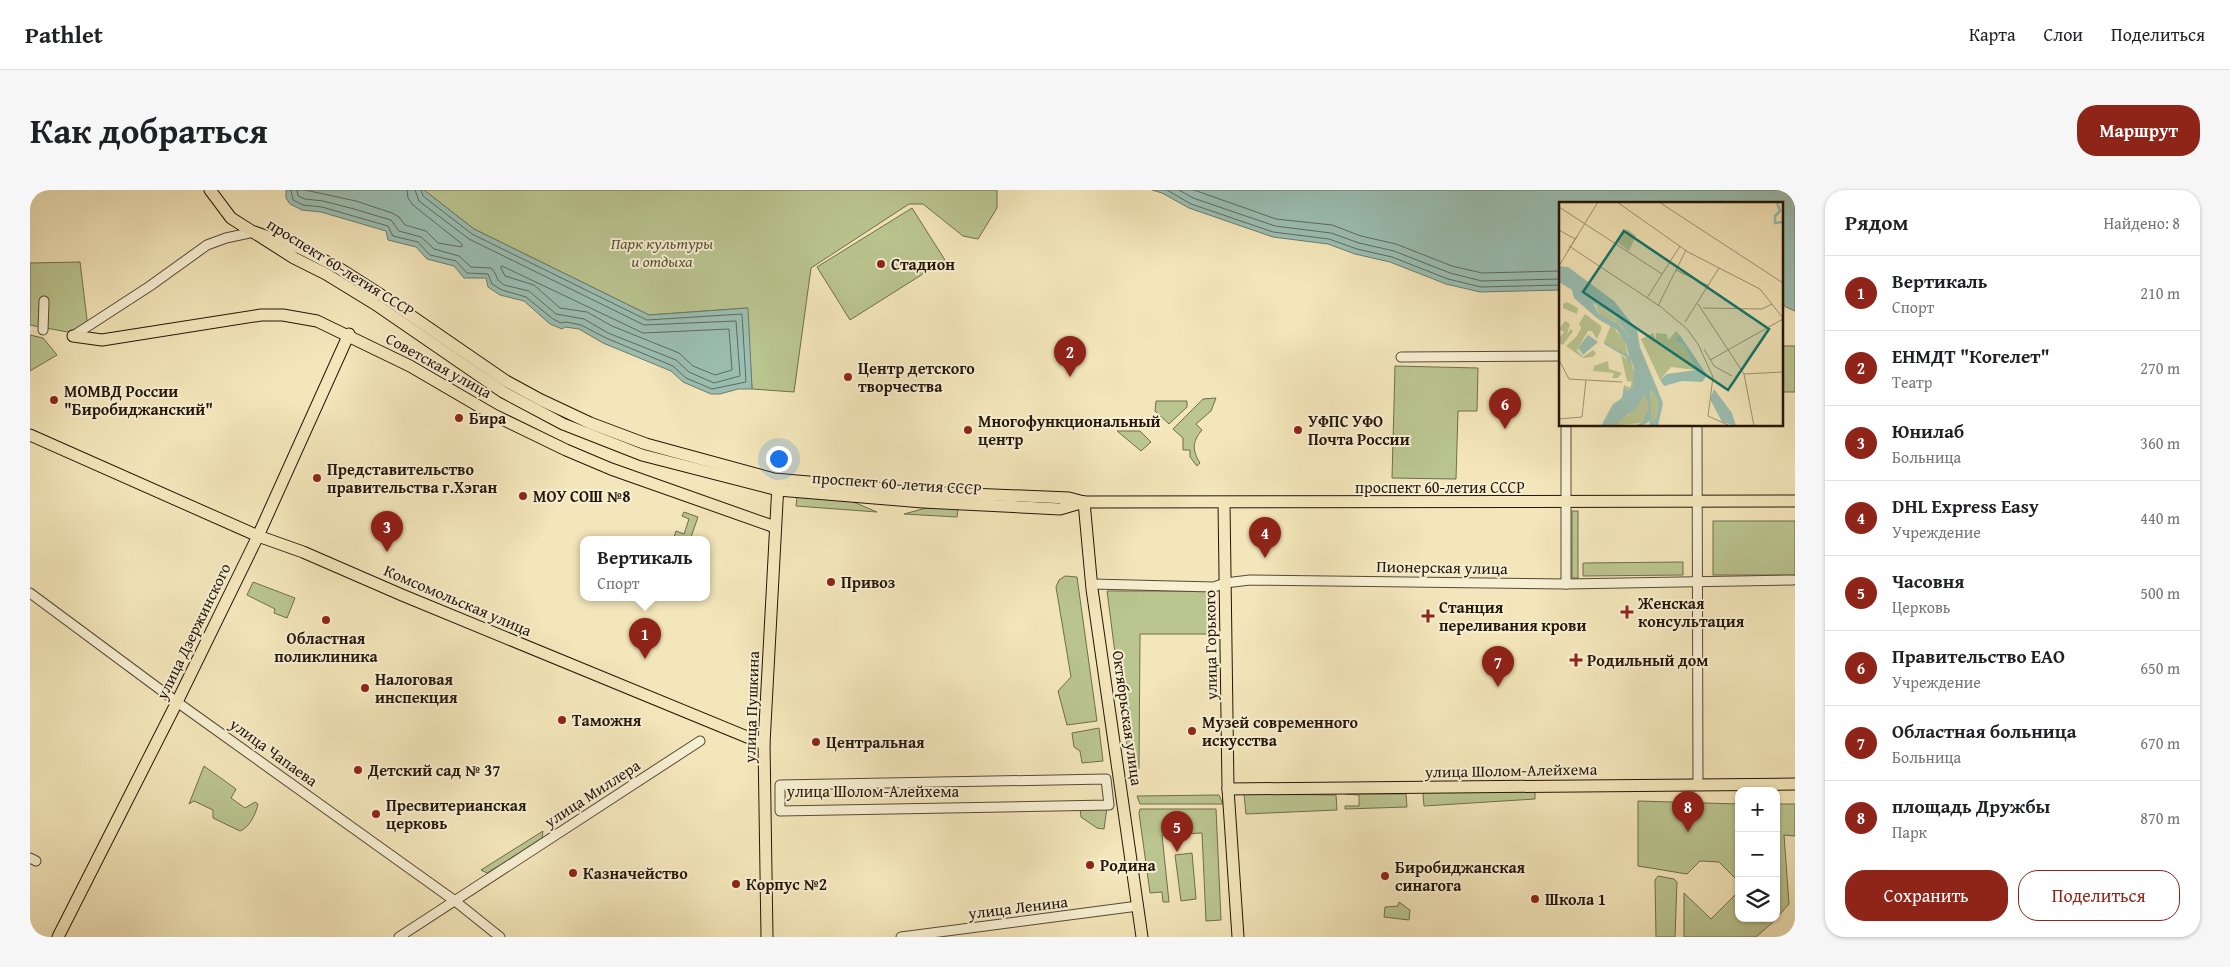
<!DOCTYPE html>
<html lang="ru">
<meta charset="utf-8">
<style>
body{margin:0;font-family:"Gentium Book Plus",serif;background:#f6f6f6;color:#202124}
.controls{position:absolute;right:15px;bottom:15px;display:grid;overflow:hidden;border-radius:10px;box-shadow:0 1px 4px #0004}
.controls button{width:45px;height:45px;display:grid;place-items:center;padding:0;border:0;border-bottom:1px solid #e0e0e0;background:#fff;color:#202124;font:25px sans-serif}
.you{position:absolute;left:748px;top:268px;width:18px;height:18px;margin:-12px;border:4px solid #fff;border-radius:50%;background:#1a73e8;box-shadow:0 0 0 8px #1a73e833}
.badge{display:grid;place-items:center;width:32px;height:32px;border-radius:50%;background:#8f2418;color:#fff;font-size:16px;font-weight:700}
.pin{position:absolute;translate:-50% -41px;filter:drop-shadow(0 1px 2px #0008)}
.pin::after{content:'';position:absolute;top:26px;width:18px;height:15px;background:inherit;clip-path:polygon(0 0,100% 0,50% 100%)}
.popup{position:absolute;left:550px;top:346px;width:130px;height:65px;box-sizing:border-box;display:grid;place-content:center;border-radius:10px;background:#fff;filter:drop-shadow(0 1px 4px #0005);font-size:16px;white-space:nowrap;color:#757577}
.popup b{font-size:19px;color:#202124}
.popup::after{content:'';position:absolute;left:50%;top:100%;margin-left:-10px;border:10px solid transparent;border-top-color:#fff}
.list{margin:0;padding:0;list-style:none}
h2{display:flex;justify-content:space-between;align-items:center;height:65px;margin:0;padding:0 20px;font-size:21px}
h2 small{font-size:16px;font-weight:400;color:#757577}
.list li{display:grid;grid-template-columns:32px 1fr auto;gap:15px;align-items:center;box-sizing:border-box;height:75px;padding:0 20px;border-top:1px solid #e0e0e0}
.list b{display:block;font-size:19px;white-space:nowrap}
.list p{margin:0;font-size:16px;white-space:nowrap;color:#757577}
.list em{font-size:16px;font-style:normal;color:#757577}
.actions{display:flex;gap:10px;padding:15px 20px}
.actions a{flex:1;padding:11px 0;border:1px solid #8f2418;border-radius:20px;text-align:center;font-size:18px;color:#8f2418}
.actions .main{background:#8f2418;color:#fff}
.icon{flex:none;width:28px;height:28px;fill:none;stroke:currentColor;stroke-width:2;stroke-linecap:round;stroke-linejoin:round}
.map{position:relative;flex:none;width:1765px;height:747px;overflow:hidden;border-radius:20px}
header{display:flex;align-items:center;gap:30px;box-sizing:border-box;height:70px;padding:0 25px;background:#fff;border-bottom:1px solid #e0e0e0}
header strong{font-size:24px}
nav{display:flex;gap:28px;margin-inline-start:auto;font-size:18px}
.intro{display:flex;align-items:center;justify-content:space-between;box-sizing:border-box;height:120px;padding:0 30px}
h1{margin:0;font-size:35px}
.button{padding:12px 22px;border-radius:20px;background:#8f2418;color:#fff;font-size:18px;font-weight:700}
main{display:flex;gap:30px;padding:0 30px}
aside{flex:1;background:#fff;border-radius:20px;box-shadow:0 1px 4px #0004}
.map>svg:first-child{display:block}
.green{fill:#bac590;stroke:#706d4d}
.water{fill:#9bbfb3;stroke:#6c7b6f}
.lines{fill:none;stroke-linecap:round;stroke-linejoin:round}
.shore{stroke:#606a5e;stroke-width:1}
.minor-casing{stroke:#584936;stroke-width:11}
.major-casing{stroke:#25150a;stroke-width:13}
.minor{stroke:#f7efd2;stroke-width:9}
.major{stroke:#f3e6ba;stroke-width:11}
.poi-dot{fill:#8f2418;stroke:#f7efd2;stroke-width:2}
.labels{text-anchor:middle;stroke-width:4;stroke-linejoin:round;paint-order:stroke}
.park-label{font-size:16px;font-style:italic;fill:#595339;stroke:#f7efd2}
.poi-label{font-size:16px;font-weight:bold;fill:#25150a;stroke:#f7efd2;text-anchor:start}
.street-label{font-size:16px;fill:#25150a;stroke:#f7efd2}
.inset-river{fill:none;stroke:#9bbfb3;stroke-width:2.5}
.inset-road{fill:none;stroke:#a19274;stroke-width:1}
.view{fill:#0f766e;fill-opacity:0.15;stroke:#0f766e;stroke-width:2.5}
.inset-edge{fill:none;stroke:#25150a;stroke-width:2.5}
</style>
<header>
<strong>Pathlet</strong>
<nav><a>Карта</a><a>Слои</a><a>Поделиться</a></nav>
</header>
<div class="intro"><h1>Как добраться</h1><a class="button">Маршрут</a></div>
<main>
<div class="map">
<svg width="1765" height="747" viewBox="0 0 1765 747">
<rect width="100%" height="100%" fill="#f3e6ba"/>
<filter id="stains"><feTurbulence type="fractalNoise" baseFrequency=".004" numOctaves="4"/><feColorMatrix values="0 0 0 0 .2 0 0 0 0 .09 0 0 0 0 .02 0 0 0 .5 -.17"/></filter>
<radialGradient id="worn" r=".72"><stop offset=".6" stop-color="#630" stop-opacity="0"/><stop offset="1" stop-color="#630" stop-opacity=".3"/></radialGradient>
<g class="green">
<polygon points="394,0 967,0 967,18 948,49 933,46 893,14 879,14 781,78 764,202 722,199 717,118 619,125 444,39"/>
<polygon points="882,18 915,70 820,130 787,77"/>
<polygon points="50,72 59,146 0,135 0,73"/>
<polygon points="0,145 13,148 27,165 0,181"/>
<rect x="1751" y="156" width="14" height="46"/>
<polygon points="1365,176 1448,178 1447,221 1428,221 1426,289 1362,288"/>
<path d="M1186,208L1181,221L1166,234L1172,240C1162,252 1162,260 1170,273L1167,276L1160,267V260H1153V248L1143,239L1173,209Z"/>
<polygon points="1126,211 1157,211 1157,217 1139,234 1125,221"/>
<polygon points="1087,241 1110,241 1121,252 1111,261"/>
<polygon points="767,306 821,311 847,322 766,316"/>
<polygon points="896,318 924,318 928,320 927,327 874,324"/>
<rect x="1542" y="321" width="6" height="67"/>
<polygon points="654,322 668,327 660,350 643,350 646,341 654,344 659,329 652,326"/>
<rect x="1683" y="331" width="82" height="54"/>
<polygon points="1653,372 1653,385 1553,386 1553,373"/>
<polygon points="1035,386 1047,387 1067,531 1037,535 1028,501 1041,487 1026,397 1029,390"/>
<polygon points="223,392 265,408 257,428 244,423 245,419 217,405"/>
<polygon points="1077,401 1181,401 1182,444 1110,444 1109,579 1100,579"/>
<polygon points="1069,538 1073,571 1052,573 1050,561 1044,557 1042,543"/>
<path d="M174,576L206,599L201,608L215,618L225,612L228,614C226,624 219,638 210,641L183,628V620L164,611L159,614Z"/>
<polygon points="1503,601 1505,603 1505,609 1394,616 1393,604 1395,602"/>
<polygon points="1214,604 1306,605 1307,620 1216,624"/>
<polygon points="1315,604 1376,604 1377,617 1315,619 1315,616 1329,616 1329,605"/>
<polygon points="1189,605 1193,614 1110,614 1107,606"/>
<polygon points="1608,611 1709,614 1709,692 1689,672 1670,671 1657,684 1608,676"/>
<polygon points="1746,614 1765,614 1765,646 1754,645 1759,714 1742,733 1726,747 1654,747 1654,703 1681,729 1709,701 1709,728 1746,728"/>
<polygon points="1050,618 1077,618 1074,639 1067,638 1051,627"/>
<polygon points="1110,619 1186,619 1191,730 1176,731 1172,643 1132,645 1139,712 1133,712 1132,702 1120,703 1109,623"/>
<polygon points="513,641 512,649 457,683 451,680"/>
<polygon points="1162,663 1166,709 1151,711 1145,665"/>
<polygon points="1628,686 1644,689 1647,692 1645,747 1626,747 1625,690"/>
<polygon points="1369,712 1380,720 1379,730 1354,727 1355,717 1368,716"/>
</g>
<g class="water">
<polygon points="256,0 394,0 444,39 619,125 718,118 722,199 708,199 690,204 681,204 653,192 641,181 573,153 549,139 535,137 532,139 520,134 494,111 470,105 458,97 456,88 434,88 424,76 397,69 386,57 358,50 356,41 291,22 272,20 260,14 256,8"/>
<polygon points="1122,0 1765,0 1765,121 1756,117 1751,113 1751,14 1530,14 1530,100 1450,102 1416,94 1360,72 1325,64 1298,54 1243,47 1159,18 1132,3"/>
</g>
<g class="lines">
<g class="shore">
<polyline points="261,0 263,10 273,15 292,17 358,36 363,46 388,52 400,65 426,71 437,83 458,84 462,94 472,100 496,107 523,129 531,133 536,132 551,135 576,148 643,176 656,188 682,199 716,192 712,124 617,130 442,44 393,6 391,0"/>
<polyline points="267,0 268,6 275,9 293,11 324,19 361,30 369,41 391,47 404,59 429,66 441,77 461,78 465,83 468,90 474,95 499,101 526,124 554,129 578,143 646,170 659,182 684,193 710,186 706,131 614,135 439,49 389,11 385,0"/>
<polyline points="275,0 326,11 362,23 369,27 375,35 396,41 408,53 432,57 432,54 383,15 378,8 377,0"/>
<polyline points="1137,0 1161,14 1243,42 1299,49 1327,59 1362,67 1418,89 1451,97 1530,95"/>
<polyline points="1149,0 1163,8 1245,36 1301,43 1329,53 1364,61 1420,83 1452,91 1530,89"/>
<polyline points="1164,0 1246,29 1302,35 1331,46 1366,54 1422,76 1452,83 1530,81"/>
<polygon points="472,76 613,143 699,139 702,180 685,185 663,176 649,163 582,136 557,122 530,118 504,95 475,86 471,78"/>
</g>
<g class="minor-casing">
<g id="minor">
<polyline points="13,140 14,111"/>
<polyline points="43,146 120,96 177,55 196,48 224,42"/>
<polyline points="1371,167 1530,166"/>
<polyline points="1536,235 1536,394"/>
<polyline points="1667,235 1668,595"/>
<polyline points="1062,394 1184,397 1195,393 1220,390 1536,394 1763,390"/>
<polyline points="0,403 147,512 425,711 470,747"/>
<polygon points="1076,589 1079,615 750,621 750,595"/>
<polyline points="0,668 6,671"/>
<polyline points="369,747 670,551"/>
<polyline points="871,747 1108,716"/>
</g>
</g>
<g class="major-casing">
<g id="major">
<polyline points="180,0 201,28 264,68 296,84 345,114 473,202 533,234 612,265 748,300 893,312 1030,319 1054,312"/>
<polyline points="224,42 270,58 307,77 351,105 476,191 511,210 560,233 616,254 744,289 893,302 1039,308 1054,312 1765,311"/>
<polyline points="43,146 72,150 231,125 253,125 287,131 380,176 464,225 536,260 581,279 745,337"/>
<polyline points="0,245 228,346 273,362 372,405 734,554"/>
<polyline points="1054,312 1062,399 1112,747"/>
<polyline points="1194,313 1198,599 1208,747"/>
<polyline points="1198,599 1765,594"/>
<polyline points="28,747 147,512 228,346 319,144"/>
<polyline points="737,747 734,554 748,294"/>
</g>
</g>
<use href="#minor" class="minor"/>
<use href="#major" class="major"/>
</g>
<g class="poi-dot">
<circle cx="851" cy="74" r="5"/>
<circle cx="818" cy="187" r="5"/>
<circle cx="24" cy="210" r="5"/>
<circle cx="429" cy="228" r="5"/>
<circle cx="938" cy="240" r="5"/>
<circle cx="1268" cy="240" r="5"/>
<circle cx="287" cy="288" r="5"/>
<circle cx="493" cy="306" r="5"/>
<circle cx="801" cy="392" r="5"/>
<path d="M1594.5 414.5h5v5h5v5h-5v5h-5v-5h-5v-5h5z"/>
<path d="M1395.5 418.5h5v5h5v5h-5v5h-5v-5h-5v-5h5z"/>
<circle cx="296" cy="430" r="5"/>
<path d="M1543.5 462.5h5v5h5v5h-5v5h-5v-5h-5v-5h5z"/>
<circle cx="335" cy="498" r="5"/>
<circle cx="532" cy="530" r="5"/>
<circle cx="1162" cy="541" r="5"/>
<circle cx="786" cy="552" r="5"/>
<circle cx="328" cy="580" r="5"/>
<circle cx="346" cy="624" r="5"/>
<circle cx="1060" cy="675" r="5"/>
<circle cx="543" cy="683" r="5"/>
<circle cx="1355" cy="686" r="5"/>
<circle cx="706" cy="694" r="5"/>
<circle cx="1505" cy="709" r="5"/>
</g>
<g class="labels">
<g class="park-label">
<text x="632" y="59">Парк культуры<tspan x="632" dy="18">и отдыха</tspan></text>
</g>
<g class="poi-label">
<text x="861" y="80">Стадион</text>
<text x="828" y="184">Центр детского<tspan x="828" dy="18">творчества</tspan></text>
<text x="34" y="207">МОМВД России<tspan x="34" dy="18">"Биробиджанский"</tspan></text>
<text x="439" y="234">Бира</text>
<text x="948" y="237">Многофункциональный<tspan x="948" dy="18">центр</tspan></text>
<text x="1278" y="237">УФПС УФО<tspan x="1278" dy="18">Почта России</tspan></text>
<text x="297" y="285">Представительство<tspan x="297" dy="18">правительства г.Хэган</tspan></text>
<text x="503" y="312">МОУ СОШ №8</text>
<text x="811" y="398">Привоз</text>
<text x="1608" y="419">Женская<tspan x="1608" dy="18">консультация</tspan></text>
<text x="1409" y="423">Станция<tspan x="1409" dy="18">переливания крови</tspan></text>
<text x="296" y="454" text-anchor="middle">Областная<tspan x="296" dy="18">поликлиника</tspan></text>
<text x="1557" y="476">Родильный дом</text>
<text x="345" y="495">Налоговая<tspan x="345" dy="18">инспекция</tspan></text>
<text x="542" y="536">Таможня</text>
<text x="1172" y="538">Музей современного<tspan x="1172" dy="18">искусства</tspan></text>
<text x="796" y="558">Центральная</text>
<text x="338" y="586">Детский сад № 37</text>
<text x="356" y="621">Пресвитерианская<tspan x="356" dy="18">церковь</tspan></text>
<text x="1070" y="681">Родина</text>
<text x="1365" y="683">Биробиджанская<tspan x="1365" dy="18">синагога</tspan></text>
<text x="553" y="689">Казначейство</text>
<text x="716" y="700">Корпус №2</text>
<text x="1515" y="715">Школа 1</text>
</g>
<g class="street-label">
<text transform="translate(311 77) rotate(32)" y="6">проспект 60-летия СССР</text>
<text transform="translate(409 175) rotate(29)" y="6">Советская улица</text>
<text transform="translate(867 293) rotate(4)" y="6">проспект 60-летия СССР</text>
<text x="1410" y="303">проспект 60-летия СССР</text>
<text transform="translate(1412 377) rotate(1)" y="6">Пионерская улица</text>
<text transform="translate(428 410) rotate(23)" y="6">Комсомольская улица</text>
<text transform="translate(163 441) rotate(-64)" y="6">улица Дзержинского</text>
<text transform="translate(1180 455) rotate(-91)" y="6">улица Горького</text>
<text transform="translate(721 517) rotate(-88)" y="6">улица Пушкина</text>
<text transform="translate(1098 528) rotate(82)" y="6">Октябрьская улица</text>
<text transform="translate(244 562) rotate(36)" y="6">улица Чапаева</text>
<text transform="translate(1481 580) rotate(-1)" y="6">улица Шолом-Алейхема</text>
<text x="843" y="607">улица Шолом-Алейхема</text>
<text transform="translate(562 603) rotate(-33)" y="6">улица Миллера</text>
<text transform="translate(988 717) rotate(-7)" y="6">улица Ленина</text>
</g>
</g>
<g transform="translate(1529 12)">
<rect width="224" height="224" fill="#f3e6ba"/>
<path d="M64,27L66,31L68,27L77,34L70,49L57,39ZM8,100L19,106L18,112L4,106V102ZM36,102L59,117L73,137L57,120L41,113ZM26,112L42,124V128L38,137L33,129H29L18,148L24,155L34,148L37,151L34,155L24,156L7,144L18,134L22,126L20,122ZM6,119L11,122L8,132L12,127L14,129L4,143L0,141V136L5,130L0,127ZM52,123L66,139L69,155L45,140ZM117,129L120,132L116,139L125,143L137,168L112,165L101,178L82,137L94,131L97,138V131L108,132L109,138ZM62,153L71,159V156L76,173L74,184L68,189L65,183L71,186L73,180L68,179ZM49,159L50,167L63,171L59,176H53L55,171L34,169L35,164ZM91,186L99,198L98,214L93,219ZM85,192L90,206L82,221L49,224L70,213Z" fill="#bac590"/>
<path d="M0,64L9,65L55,99L78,128L81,145L104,201L99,224H90L91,219L83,224H76L82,221L90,206L85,192L77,207L59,220V222L42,224L54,202L63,196L65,183L68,189L74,184L75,166L71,156L72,164L67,155L45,142V140L70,154L67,142L58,128L39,117L15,96L13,88L0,80ZM34,101L57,115L72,136L58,121L40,112ZM91,186L99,198L98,214L93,219ZM120,132L148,173L143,180L123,179L105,184L101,178L108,172L137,168L125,143L116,139ZM29,133L39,140L24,153L19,146ZM155,187L173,211L177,224L163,220L151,197Z" fill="#9bbfb3" fill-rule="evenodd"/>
<path class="inset-river" d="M218,0L221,9L216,14V21L224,20"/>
<path class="inset-road" d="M58,0L129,50L201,87L224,116M100,0L224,81M0,5L103,72M0,28L16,37M10,44L102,105L128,127L139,142L154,175L149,214L171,224M9,49L39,0M0,64L18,34M117,68L150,84M88,96L121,44M139,102L185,172L195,224M99,104L127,48M144,106L203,107L213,102M126,120L160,66M145,147L155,164L173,174M0,158L10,177L63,180M151,158L224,117M185,172L224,170M0,217L23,215L27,178"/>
<path class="view" d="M65,29L210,127L169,188L24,90Z"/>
<rect width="224" height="224" class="inset-edge"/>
</g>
<rect width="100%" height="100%" filter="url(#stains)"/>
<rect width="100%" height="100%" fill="url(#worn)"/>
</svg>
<div class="controls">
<button>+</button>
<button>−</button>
<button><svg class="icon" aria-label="layers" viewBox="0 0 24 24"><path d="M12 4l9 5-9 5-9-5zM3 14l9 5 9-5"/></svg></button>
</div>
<div class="you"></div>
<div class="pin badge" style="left:615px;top:469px">1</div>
<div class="popup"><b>Вертикаль</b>Спорт</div>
<div class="pin badge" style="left:1040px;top:187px">2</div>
<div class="pin badge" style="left:357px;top:362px">3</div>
<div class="pin badge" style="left:1235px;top:368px">4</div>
<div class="pin badge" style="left:1147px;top:662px">5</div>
<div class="pin badge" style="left:1475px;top:239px">6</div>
<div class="pin badge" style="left:1468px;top:497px">7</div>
<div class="pin badge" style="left:1658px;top:642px">8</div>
</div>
<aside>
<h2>Рядом<small>Найдено: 8</small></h2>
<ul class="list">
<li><span class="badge">1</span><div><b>Вертикаль</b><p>Спорт</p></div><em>210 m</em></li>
<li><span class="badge">2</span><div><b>ЕНМДТ &quot;Когелет&quot;</b><p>Театр</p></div><em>270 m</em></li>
<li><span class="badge">3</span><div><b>Юнилаб</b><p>Больница</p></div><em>360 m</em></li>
<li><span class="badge">4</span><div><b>DHL Express Easy</b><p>Учреждение</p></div><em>440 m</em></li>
<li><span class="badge">5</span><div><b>Часовня</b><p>Церковь</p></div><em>500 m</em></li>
<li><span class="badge">6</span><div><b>Правительство ЕАО</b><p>Учреждение</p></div><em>650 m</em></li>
<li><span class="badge">7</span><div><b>Областная больница</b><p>Больница</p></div><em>670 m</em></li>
<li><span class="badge">8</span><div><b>площадь Дружбы</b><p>Парк</p></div><em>870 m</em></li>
</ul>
<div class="actions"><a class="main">Сохранить</a><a>Поделиться</a></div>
</aside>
</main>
